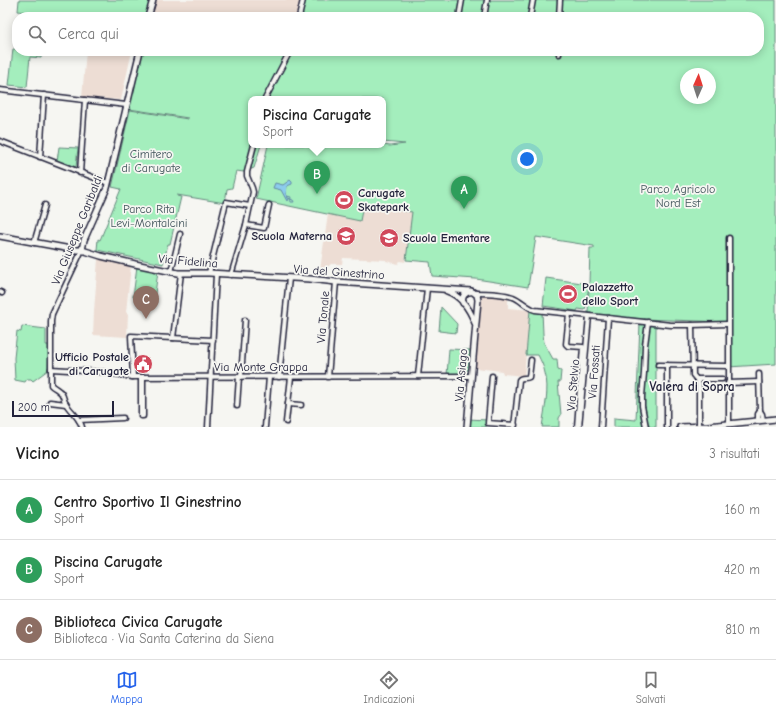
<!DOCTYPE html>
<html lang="it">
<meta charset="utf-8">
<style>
body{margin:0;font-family:"Comic Neue",sans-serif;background:#f2f2f2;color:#222}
.compass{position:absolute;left:680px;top:68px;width:36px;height:36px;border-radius:50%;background:#fff;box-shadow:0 2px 10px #0003;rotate:3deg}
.scale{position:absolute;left:12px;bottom:10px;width:102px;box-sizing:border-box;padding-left:4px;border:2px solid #22223b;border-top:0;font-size:11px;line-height:14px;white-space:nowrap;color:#22223b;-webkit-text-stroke:3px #f6f6f2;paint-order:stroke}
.you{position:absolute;left:527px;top:159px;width:14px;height:14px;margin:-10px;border:3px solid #fff;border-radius:50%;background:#1a73e8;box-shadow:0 0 0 6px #1a73e833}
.badge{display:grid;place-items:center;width:26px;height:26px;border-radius:50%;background:#2563eb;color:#fff;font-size:13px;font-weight:700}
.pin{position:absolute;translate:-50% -33px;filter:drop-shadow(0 1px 2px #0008)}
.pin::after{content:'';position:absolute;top:21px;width:14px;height:12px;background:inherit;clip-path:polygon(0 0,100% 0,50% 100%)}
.popup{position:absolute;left:248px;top:96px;width:138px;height:52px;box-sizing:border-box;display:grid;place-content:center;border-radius:8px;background:#fff;filter:drop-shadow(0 1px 3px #0005);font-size:13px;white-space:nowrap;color:#767676}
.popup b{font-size:15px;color:#222}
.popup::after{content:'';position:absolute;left:50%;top:100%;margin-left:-8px;border:8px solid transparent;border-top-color:#fff}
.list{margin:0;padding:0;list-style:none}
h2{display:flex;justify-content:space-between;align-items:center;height:52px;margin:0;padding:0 16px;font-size:17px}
h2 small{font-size:13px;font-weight:400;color:#767676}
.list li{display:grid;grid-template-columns:26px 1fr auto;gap:12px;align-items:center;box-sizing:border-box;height:60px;padding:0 16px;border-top:1px solid #e0e0e0}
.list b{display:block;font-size:15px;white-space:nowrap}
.list p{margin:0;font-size:13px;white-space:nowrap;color:#767676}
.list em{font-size:13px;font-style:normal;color:#767676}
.icon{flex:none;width:22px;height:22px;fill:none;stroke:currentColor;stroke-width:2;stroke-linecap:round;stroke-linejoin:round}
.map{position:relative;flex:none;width:776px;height:427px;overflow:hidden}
.search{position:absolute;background:#fff;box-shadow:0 2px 10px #0003;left:12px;right:12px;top:12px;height:44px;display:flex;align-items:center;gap:10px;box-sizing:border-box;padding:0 14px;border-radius:16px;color:#767676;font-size:15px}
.sheet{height:232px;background:#fff}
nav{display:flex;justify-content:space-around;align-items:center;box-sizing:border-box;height:56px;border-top:1px solid #e0e0e0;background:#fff;font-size:11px;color:#767676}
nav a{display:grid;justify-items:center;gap:2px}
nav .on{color:#2563eb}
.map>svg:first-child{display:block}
.built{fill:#edddd4}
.green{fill:#a4eebd;stroke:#63887c;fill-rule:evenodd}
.water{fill:#8ccced;stroke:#6288a6}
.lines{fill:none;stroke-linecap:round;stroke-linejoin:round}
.stream{stroke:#6288a6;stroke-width:1}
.minor-casing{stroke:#22223b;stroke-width:7}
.tertiary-casing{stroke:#22223b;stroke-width:8}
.minor{stroke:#f6f6f2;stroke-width:4}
.tertiary{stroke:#f6f6f2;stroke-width:5}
.labels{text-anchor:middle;stroke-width:3.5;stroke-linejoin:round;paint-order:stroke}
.park-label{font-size:12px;fill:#42555c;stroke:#f6f6f2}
.poi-label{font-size:12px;font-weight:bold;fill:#22223b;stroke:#f6f6f2;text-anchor:start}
.street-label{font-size:12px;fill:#22223b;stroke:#f6f6f2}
.neighbourhood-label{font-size:13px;font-weight:bold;fill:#22223b;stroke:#f6f6f2}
</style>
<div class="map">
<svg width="776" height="427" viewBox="0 0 776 427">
<rect width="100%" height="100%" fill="#f6f6f2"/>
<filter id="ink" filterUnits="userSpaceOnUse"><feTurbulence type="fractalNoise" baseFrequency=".025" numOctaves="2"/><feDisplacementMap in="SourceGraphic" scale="8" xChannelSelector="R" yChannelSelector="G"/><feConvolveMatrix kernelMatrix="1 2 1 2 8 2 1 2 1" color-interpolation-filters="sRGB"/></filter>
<g filter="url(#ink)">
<g class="built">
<polygon points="153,0 305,0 298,8 296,17 149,17"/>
<polygon points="86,51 132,51 121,100 82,97"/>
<polygon points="363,205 413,212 405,262 400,261 398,264 386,261 386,260 343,258 342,264 331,264 324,270 320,270 328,214 360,221"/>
<polygon points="98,259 129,265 131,266 126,312 128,314 127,337 93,335 94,311"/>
<polygon points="485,295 508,298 508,308 530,310 524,376 503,374 502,371 475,368 481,298"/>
</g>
<g class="green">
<polygon points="19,0 150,0 146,17 50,17 50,15 18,11"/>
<path d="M304,0H776V364L728,367L726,322L642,319L588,314L589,286L585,310L578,309L577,311L543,306L546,278L589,284L590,248H594V246L536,237L528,287L476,279L432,276L430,262L406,260L412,212L363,205L360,221L256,199L268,145H383L390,146L405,144L383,142V99H251V145H261L254,168L244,172L236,171L232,188L227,189L225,203L177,195V196L181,197L170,244H168L163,264L97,250L98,239L100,240L121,189L112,187L130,110L188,119V118L129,109L143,51L291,52L292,51H759V17H302ZM686,74H710V98H686Z"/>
<polygon points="13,49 17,49 17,51 42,51 41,58 30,57 27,87 9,85"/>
<polygon points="59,147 78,148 76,167 57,161"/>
<polygon points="137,266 158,271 154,301 133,297"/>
<polygon points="441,307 457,324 456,333 439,331"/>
<path d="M530,310L542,311L543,334L544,343L553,359H557L558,370L561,371L560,382H558L561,415L559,418V427H542C544,411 550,389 545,373C544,367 541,361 538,355H526Z"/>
<polygon points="640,323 656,325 656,427 614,427 614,418 636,420"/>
<polygon points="22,326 46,329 46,345 49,345 48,370 33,381 31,379 27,379 25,382 15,380 14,358 17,331 21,332"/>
<polygon points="449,349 471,350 470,367 464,374 447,375"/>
<polygon points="468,419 487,420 486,427 467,427"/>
</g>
<polygon class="water" points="290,180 292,182 292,184 287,186 286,194 289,200 287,201 281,190 273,188 275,183 283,185"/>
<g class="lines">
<path class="stream" d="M286,194L287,196L291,197C291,198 290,200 291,202H294L293,200L290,199L289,198"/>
<g class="minor-casing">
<g id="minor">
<polyline points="299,17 303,0"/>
<polyline points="459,17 462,0"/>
<polyline points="484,17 487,0"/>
<polyline points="530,17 533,0"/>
<polyline points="559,17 560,0"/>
<polyline points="559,54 559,51"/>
<polyline points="0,90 126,105"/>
<polyline points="265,99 290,51"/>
<polyline points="0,141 108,183"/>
<polyline points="40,157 44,95"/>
<polyline points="80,173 85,100"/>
<polyline points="246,225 264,228 269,205"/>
<polyline points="729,238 729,423"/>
<polyline points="34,243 45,205"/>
<polyline points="171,272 180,234"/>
<polyline points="209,273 226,202 250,206"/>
<polyline points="231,275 246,225 250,206 253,192 252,188 247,176 247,172 254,145"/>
<polyline points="0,292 2,293"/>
<path d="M475,293C487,293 501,293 513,297C521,300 526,307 535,310L608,318L671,325H692L728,324"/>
<polyline points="569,314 566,344 568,346 583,347 577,427"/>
<polyline points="692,325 693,375 698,381 699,385 699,426"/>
<polyline points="173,338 181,273"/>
<polyline points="658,365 728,366"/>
<polyline points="51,369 103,372 132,377 471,376"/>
<polyline points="759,374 760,411"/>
<polyline points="418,376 427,288"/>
<polyline points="492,376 488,423 515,425"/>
<polyline points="133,377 131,336 213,340"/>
<polyline points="141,377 141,416 143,416 143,377"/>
<polyline points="241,377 245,320"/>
<polyline points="279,377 289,278"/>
<polyline points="328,377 336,282"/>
<polyline points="697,379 722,379"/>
<polyline points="728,383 759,382"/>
<polyline points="50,402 66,404"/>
<polyline points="288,404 301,405"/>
<polyline points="237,406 239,377"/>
<polyline points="79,420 123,418"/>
<polyline points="758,420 758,414 760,411 762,414 763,420"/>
<polyline points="286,422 291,377"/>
<path d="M82,427C79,416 70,412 65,402C63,398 63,393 59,391C56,388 54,388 51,385V321L52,314L82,250"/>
<polyline points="208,427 216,274"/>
<polyline points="265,427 269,377"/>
<path d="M514,427L519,380C521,377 526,379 529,377L531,360"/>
<polyline points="579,427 589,316"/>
<polyline points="601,427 608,318"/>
<polyline points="646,427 642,406 642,396 644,373 645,345 648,322"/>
<polyline points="667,427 667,365"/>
</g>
</g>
<g class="tertiary-casing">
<g id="tertiary">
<polyline points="148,17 153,0"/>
<polyline points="0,236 76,250 82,250 101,256 135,264 178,273 209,273 310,279 336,282 471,291"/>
<polyline points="82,250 84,240 107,188 140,51"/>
<path d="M447,291C461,296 470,310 475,323"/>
<path d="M463,303C461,296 466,291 473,292L477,295L478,300L467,427"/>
<polyline points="680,427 708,426 776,419"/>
</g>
</g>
<use href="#minor" class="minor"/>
<use href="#tertiary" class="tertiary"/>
</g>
</g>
<defs>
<g id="stadium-disc" transform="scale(1)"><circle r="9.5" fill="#d1495b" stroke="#f6f6f2"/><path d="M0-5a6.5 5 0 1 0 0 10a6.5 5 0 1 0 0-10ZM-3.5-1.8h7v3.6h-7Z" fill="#fff"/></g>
<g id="school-disc" transform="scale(1)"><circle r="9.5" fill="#d1495b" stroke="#f6f6f2"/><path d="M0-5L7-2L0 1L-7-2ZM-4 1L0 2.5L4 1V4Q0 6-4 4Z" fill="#fff"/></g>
<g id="civic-disc" transform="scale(1)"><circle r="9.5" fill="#d1495b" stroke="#f6f6f2"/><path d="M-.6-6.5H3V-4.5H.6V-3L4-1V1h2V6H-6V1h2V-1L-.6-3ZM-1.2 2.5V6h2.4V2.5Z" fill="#fff"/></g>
</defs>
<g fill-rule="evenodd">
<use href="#stadium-disc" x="344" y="200"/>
<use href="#school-disc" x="346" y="236"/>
<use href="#school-disc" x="389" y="238"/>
<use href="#stadium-disc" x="568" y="294"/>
<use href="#civic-disc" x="143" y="364"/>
</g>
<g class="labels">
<g class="park-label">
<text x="151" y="158">Cimitero<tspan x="151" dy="14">di Carugate</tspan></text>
<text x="678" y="193">Parco Agricolo<tspan x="678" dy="14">Nord Est</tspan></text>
<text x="149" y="213">Parco Rita<tspan x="149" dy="14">Levi-Montalcini</tspan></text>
</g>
<g class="poi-label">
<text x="358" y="197">Carugate<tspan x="358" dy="14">Skatepark</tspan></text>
<text x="332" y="240" text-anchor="end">Scuola Materna</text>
<text x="403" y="242">Scuola Ementare</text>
<text x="582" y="291">Palazzetto<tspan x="582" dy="14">dello Sport</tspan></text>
<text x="129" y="361" text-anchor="end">Ufficio Postale<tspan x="129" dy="14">di Carugate</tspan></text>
</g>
<g class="street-label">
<text transform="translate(77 230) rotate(-68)" y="4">Via Giuseppe Garibaldi</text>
<text transform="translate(188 261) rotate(5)" y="4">Via Fidelina</text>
<text transform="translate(339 272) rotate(4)" y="4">Via del Ginestrino</text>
<text transform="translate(323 317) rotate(-85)" y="4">Via Tonale</text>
<text x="261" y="371">Via Monte Grappa</text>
<text transform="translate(594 372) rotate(-86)" y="4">Via Fossati</text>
<text transform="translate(461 375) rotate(-85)" y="4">Via Asiago</text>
<text transform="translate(573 385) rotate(-85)" y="4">Via Stelvio</text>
</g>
<g class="neighbourhood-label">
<text x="692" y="391">Valera di Sopra</text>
</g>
</g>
</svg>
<svg class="compass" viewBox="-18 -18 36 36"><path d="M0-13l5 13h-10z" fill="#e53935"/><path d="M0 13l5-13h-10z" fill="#767676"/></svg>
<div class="scale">200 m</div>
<div class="you"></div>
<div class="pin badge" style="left:464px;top:209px;background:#2e9e5b">A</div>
<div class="pin badge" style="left:317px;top:194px;background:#2e9e5b">B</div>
<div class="popup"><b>Piscina Carugate</b>Sport</div>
<div class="pin badge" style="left:146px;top:319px;background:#8d6e63">C</div>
<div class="search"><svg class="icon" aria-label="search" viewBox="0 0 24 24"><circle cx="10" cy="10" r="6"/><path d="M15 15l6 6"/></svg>Cerca qui</div>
</div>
<section class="sheet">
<h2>Vicino<small>3 risultati</small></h2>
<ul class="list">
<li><span class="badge" style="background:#2e9e5b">A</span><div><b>Centro Sportivo Il Ginestrino</b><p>Sport</p></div><em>160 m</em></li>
<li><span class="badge" style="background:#2e9e5b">B</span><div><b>Piscina Carugate</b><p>Sport</p></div><em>420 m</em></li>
<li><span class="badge" style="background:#8d6e63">C</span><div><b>Biblioteca Civica Carugate</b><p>Biblioteca · Via Santa Caterina da Siena</p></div><em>810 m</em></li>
</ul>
</section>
<nav>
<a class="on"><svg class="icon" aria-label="map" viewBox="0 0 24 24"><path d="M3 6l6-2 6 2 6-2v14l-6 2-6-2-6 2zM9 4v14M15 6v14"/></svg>Mappa</a>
<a><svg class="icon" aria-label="directions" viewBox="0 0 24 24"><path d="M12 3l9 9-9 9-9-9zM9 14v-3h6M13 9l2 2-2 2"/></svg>Indicazioni</a>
<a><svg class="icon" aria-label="saved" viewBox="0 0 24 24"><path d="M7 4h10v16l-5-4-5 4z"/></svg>Salvati</a>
</nav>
